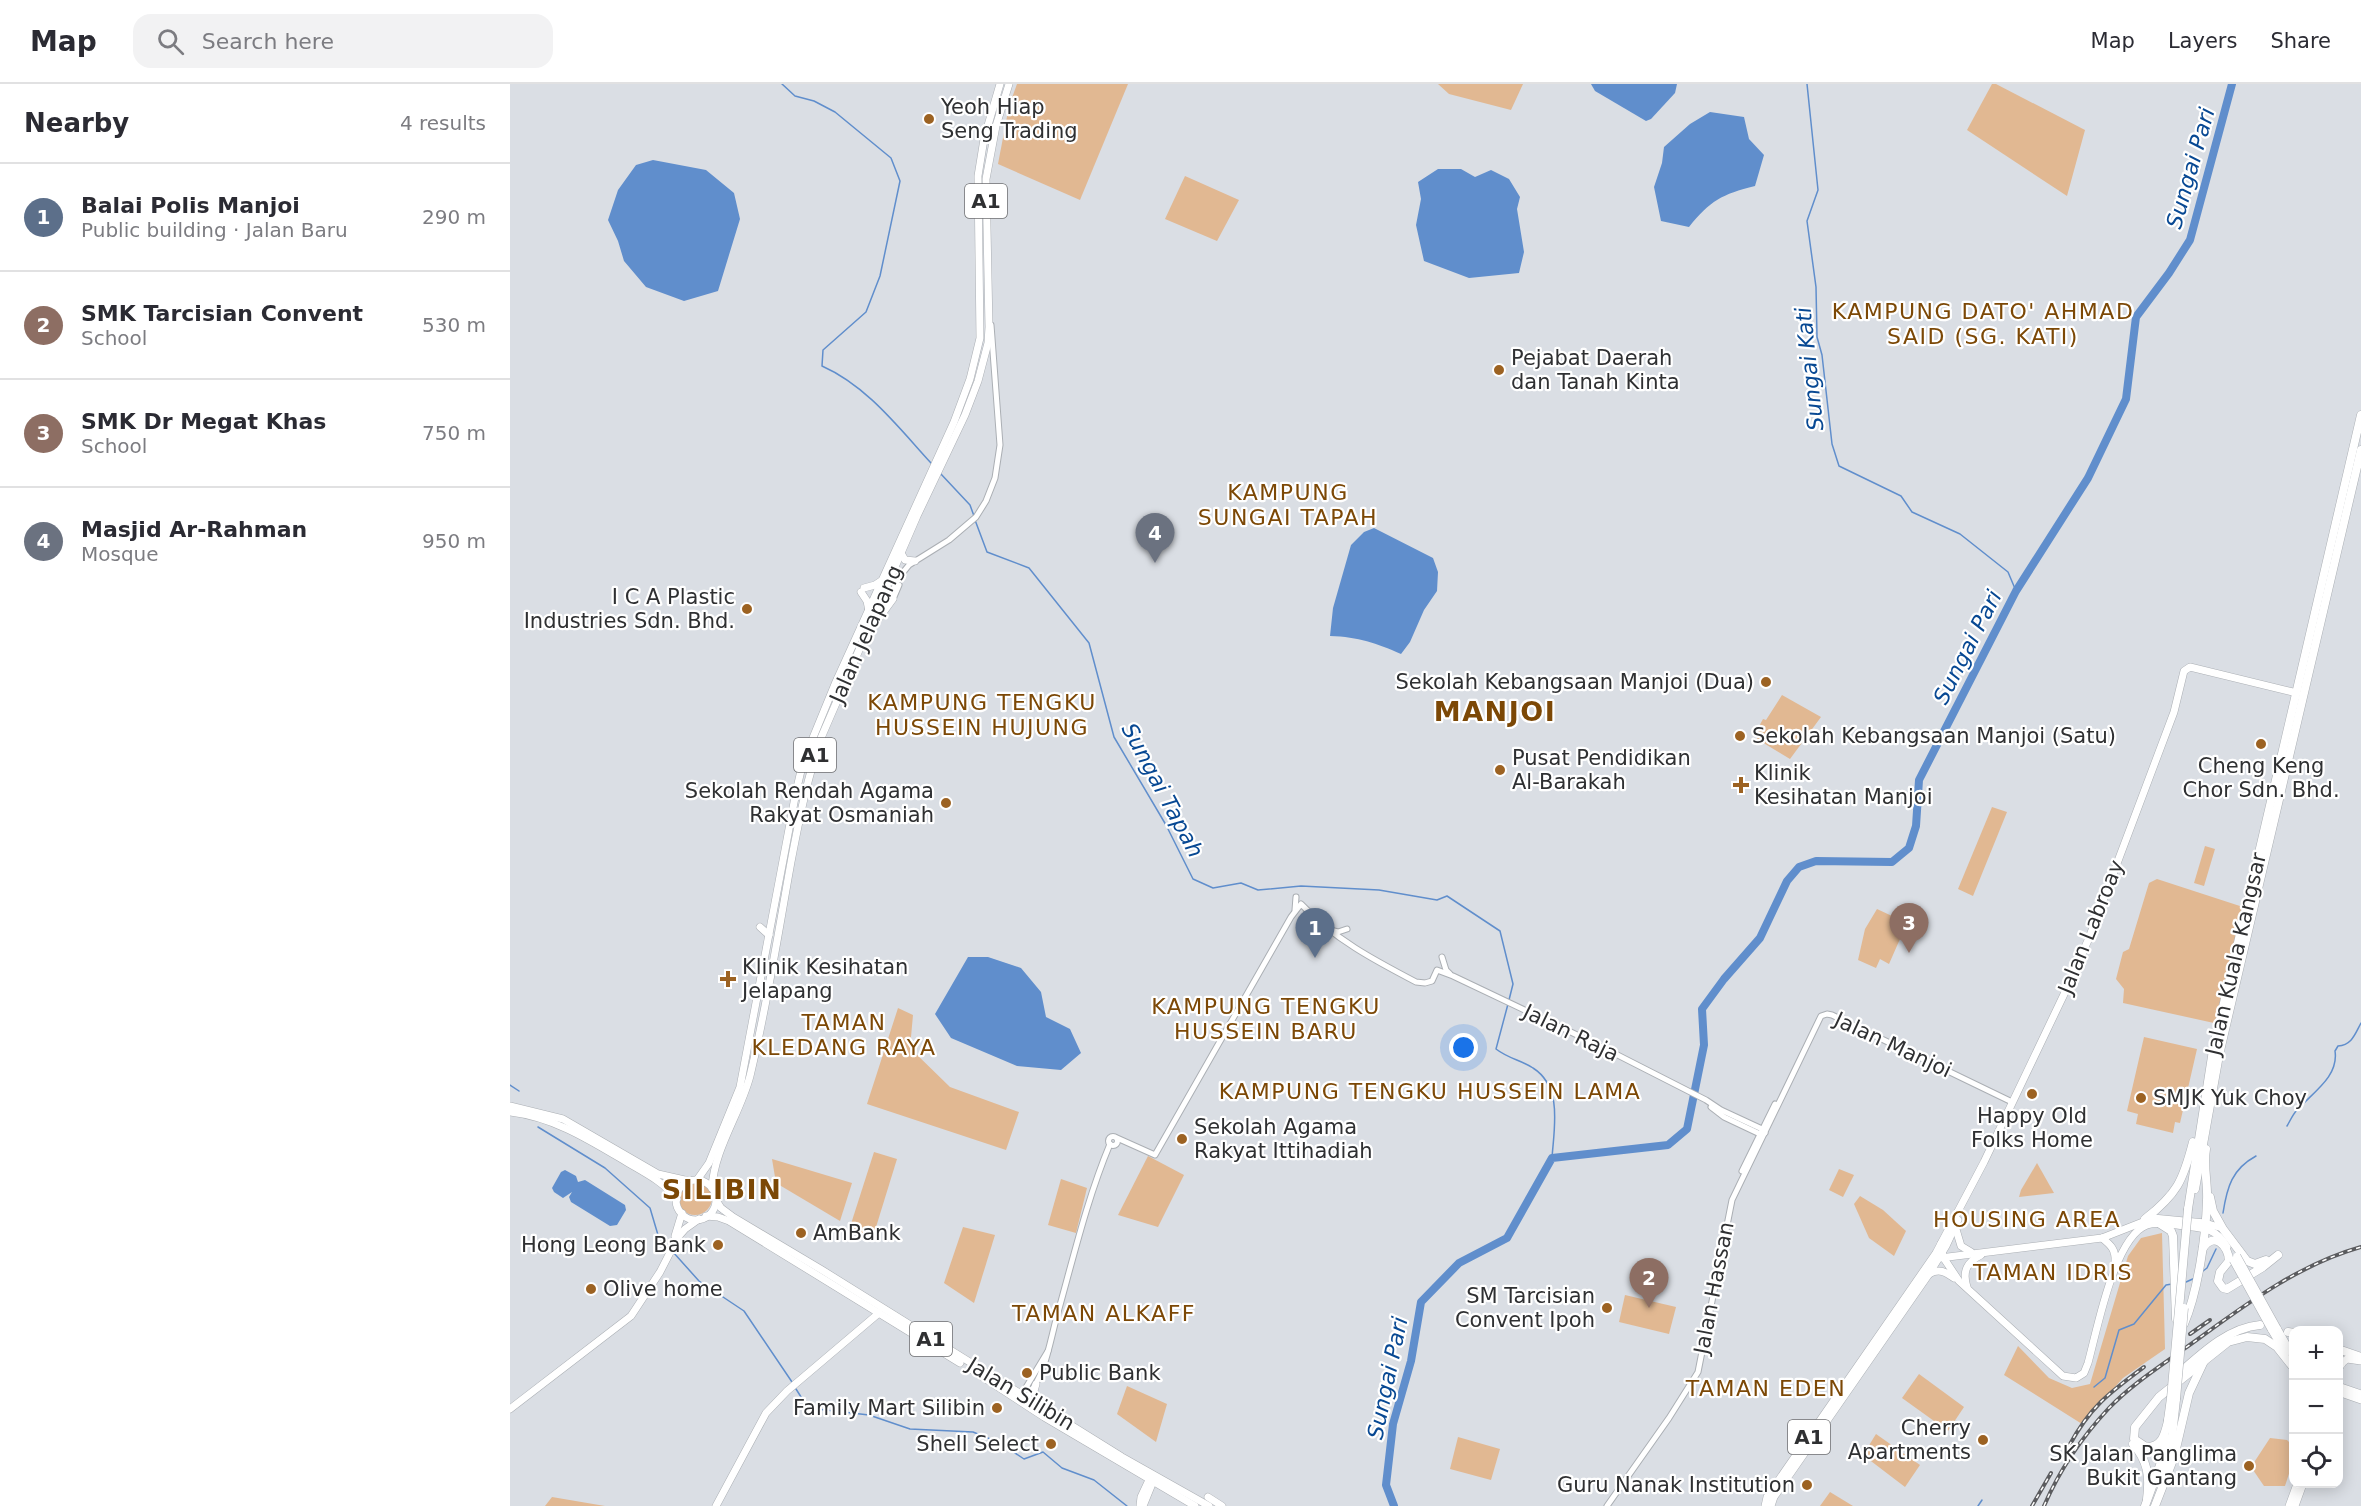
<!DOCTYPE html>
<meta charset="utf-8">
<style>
body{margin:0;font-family:"DejaVu Sans",sans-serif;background:#f2f2f3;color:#2b2b33}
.controls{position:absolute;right:18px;bottom:18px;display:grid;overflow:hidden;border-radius:12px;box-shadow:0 3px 15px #0003}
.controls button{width:54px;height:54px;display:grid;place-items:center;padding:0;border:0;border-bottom:2px solid #e1e1e2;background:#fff;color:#2b2b33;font:30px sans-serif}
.you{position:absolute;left:954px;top:964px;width:21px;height:21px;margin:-15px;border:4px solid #fff;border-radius:50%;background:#1a73e8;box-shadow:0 0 0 9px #1a73e833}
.badge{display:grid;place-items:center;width:39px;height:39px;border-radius:50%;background:#9c6222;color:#fff;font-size:20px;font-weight:700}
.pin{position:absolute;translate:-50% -50px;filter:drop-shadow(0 2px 3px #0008)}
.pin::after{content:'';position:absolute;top:32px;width:21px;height:18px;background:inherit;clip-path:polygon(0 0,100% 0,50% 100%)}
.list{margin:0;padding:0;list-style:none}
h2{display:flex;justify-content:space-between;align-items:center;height:78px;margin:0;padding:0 24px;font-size:26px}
h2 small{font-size:20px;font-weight:400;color:#7c7c81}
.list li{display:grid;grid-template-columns:39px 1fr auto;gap:18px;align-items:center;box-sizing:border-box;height:108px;padding:0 24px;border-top:2px solid #e1e1e2}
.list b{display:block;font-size:22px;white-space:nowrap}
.list p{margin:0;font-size:20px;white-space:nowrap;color:#7c7c81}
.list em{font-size:20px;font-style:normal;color:#7c7c81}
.icon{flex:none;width:33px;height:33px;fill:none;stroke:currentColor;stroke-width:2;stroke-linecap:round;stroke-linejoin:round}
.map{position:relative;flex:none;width:1851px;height:1422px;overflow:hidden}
header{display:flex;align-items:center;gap:36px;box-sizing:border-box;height:84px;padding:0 30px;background:#fff;border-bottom:2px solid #e1e1e2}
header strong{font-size:28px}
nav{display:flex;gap:33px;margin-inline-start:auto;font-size:21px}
.search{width:420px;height:54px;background:#f2f2f3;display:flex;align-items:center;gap:15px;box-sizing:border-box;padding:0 21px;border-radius:18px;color:#7c7c81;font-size:22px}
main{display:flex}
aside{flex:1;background:#fff}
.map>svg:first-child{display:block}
.green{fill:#e1b892}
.water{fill:#608ecc}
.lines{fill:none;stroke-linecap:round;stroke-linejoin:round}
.stream{stroke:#608ecc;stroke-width:1.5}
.river{stroke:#608ecc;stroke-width:8}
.minor-casing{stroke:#abafb4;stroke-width:7}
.major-casing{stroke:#abafb4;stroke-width:8}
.highway-casing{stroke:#abafb4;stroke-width:9}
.minor{stroke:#fff;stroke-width:5}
.major{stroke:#fff;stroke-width:7}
.highway{stroke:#fff;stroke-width:8}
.rail-casing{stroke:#5b5c5f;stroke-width:4}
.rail{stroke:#fff;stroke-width:1.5;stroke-dasharray:4.5;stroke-linecap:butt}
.major-bridge-casing{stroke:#abafb4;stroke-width:8;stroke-linecap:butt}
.highway-bridge-casing{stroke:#abafb4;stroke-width:9;stroke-linecap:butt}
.major-bridge{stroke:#fff;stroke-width:7}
.highway-bridge{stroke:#fff;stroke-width:8}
.poi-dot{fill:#9c6222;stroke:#fff;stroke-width:2}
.labels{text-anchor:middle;stroke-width:4.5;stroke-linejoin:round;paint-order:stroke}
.shield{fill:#fff;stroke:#6d6e70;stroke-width:1.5}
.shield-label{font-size:20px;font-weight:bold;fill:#2f3032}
.poi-label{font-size:21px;fill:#2f3032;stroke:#fff;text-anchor:start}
.street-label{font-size:21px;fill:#2f3032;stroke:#fff}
.water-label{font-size:22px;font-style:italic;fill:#074893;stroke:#fff}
.neighbourhood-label{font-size:22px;letter-spacing:1.5px;fill:#7c4806;stroke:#fff}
.district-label{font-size:27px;font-weight:bold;letter-spacing:1.5px;fill:#7c4806;stroke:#fff}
</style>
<header>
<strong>Map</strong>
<div class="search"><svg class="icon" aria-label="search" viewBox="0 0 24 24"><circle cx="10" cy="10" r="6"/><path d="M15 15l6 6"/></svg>Search here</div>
<nav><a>Map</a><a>Layers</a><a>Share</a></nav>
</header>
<main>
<aside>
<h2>Nearby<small>4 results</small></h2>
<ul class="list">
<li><span class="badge" style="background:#5c6f8a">1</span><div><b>Balai Polis Manjoi</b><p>Public building · Jalan Baru</p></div><em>290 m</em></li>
<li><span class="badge" style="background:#8d6e63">2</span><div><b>SMK Tarcisian Convent</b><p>School</p></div><em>530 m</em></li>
<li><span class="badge" style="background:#8d6e63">3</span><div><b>SMK Dr Megat Khas</b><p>School</p></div><em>750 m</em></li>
<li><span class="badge" style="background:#6b7280">4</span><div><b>Masjid Ar-Rahman</b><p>Mosque</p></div><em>950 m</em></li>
</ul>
</aside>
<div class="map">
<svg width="1851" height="1422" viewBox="0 0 1851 1422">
<rect width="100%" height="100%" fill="#dadee4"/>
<g class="green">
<polygon points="507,0 618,0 570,116 488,80 499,22"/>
<polygon points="928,0 1013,0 1001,26 939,10"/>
<polygon points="1482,0 1486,0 1575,46 1557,112 1457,46"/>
<polygon points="675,92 729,116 707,157 655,135"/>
<polygon points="1272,611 1311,633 1280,675 1247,655 1250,649 1247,646 1253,635 1256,636"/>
<polygon points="1482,723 1497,728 1463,812 1448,805"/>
<polygon points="1695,762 1705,765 1694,802 1684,799"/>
<polygon points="1647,795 1733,823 1706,936 1704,939 1613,919 1614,905 1606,895 1613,868 1619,865 1639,799"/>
<polygon points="1367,825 1397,839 1379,880 1370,875 1366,884 1348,876 1355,845"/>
<polygon points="388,924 403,931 400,964 440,1003 509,1028 496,1066 357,1020"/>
<polygon points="1634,953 1687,965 1670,1039 1665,1038 1663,1049 1626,1040 1628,1030 1617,1027"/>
<polygon points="364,1068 387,1075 362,1156 340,1143"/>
<polygon points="638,1072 674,1091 648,1143 608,1131"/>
<polygon points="262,1075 342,1099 330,1137 266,1099"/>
<polygon points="1527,1079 1544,1109 1509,1113 1511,1106"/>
<polygon points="1329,1085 1344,1091 1333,1113 1319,1106"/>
<polygon points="551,1095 577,1104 566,1149 538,1141"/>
<circle cx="185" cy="1114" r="17"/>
<polygon points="1350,1112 1373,1126 1396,1147 1384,1172 1359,1154 1344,1120"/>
<polygon points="453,1143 485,1151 464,1219 434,1199"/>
<polygon points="1652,1149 1655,1265 1613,1294 1572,1340 1494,1291 1508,1262 1539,1294 1562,1304 1580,1300 1618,1172 1631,1154"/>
<polygon points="1115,1211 1166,1223 1159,1250 1109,1238"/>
<polygon points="1409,1290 1454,1323 1438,1347 1392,1314"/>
<polygon points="617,1302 657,1320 646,1358 607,1330"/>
<polygon points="1366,1350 1410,1381 1395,1403 1353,1371"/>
<polygon points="948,1353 990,1365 981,1396 940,1385"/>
<polygon points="1760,1354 1777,1356 1783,1362 1783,1377 1775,1402 1754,1402 1741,1383"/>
<polygon points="1320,1408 1343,1422 1310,1422"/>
<polygon points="42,1413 95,1422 35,1422"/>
</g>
<g class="water">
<polygon points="1081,0 1167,0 1165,9 1141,35 1136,37 1085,7"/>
<path d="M1200,28L1234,33L1239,55L1254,71L1245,102C1212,110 1200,117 1179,143L1151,137L1144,103L1152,79L1154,63L1180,40Z"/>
<polygon points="143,76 196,86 224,109 230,135 208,207 174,217 136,203 114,177 108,157 98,136 108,106 126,81"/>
<polygon points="928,85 951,85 965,93 981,86 999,95 1010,113 1007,125 1014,168 1009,189 959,194 914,177 906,141 911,115 908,98"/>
<path d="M864,444L923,474L928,488L927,507L914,526L900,558L891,570C866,559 849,553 820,552L823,524L841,461L854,448Z"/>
<polygon points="458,873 478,873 511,884 531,908 536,933 560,945 571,969 551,986 507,982 441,954 425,930"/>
<polygon points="55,1086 66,1092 68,1098 75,1096 115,1121 116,1126 107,1141 100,1142 61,1118 59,1113 62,1108 53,1114 44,1108 42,1104 51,1088"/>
</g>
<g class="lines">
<g class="stream">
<path d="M272,0L285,12L304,17L325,28L381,74L390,97L370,192L356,228L313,266L312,282C357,302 388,343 421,379"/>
<polyline points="1297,0 1308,106 1297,137 1306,203 1307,253 1312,271 1322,360 1329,382 1391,412 1402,428 1450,450 1498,488 1506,507"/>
<polyline points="430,389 460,421 464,432"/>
<polyline points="465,436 477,468 519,484 579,559 604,653 656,741 683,795 703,804 731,799 748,806 791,802 869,806 927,816 937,812 990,847 1003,900 999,916"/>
<path d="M998,920L986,965C999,975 1011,976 1023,984C1053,1003 1044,1044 1042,1074"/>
<polyline points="0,1001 9,1007"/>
<path d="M1777,1042C1780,1037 1783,1030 1787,1026C1802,1009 1829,993 1825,967L1828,962C1842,961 1845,950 1851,939"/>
<polyline points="28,1043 95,1084 140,1124 148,1151 160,1165"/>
<path d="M1713,1129C1717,1103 1722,1085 1746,1072"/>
<polyline points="163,1168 189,1197 234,1227 282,1298"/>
<polyline points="1693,1187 1697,1184 1706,1165"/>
<polyline points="1676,1198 1685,1194"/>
<polyline points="1584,1303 1595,1294 1609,1246 1624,1240 1656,1201 1662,1200"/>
<polyline points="286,1305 298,1324 359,1331 400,1345 463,1348 490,1359 514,1375 533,1368 552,1384 584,1396 617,1422"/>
<polyline points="1468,1422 1472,1416"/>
</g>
<polyline class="river" points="884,1422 876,1401 883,1340 901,1277 911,1218 949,1179 997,1154 1042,1074 1158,1061 1177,1045 1194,961 1192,925 1214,895 1250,854 1277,797 1289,783 1306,777 1382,778 1399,764 1406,742 1409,696 1506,507 1578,394 1616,315 1626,233 1659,189 1680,156 1722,0"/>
<g class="minor-casing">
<g id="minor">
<polyline points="371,512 377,513 380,512 390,492 399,481 439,456 466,433 476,417 485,394 490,361 481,241"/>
<polyline points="367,515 379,518 383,515 389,501"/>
<polyline points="785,826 786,813"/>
<polyline points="820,846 828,848 837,845"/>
<polyline points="932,873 936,886 940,890"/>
<polyline points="1201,1023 1214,1033 1250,1050"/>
<circle cx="603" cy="1057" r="4.5"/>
<path d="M607,1054L645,1071L781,833L791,820C824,855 864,876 906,898L915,899L922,897L927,886L943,892L1086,960L1196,1016L1211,1026L1252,1045L1255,1049"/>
<polyline points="1232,1087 1265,1020"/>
<polyline points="512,1310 538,1267"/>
<path d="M517,1313C536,1289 539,1261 547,1232C563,1175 577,1115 600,1060"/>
<polyline points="1097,1422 1159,1334 1188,1288 1222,1116 1311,932 1317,930 1322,931 1502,1018"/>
</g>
</g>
<g class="major-casing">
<g id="major">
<polyline points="391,469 395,476 405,477"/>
<polyline points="354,504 365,501 371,497"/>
<polyline points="351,508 357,517 359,527"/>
<polyline points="364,541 383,515"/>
<polyline points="250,843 259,851"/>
<polyline points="0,1022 53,1035 148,1090 179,1097"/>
<path d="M0,1028C43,1033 78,1055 115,1077C133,1088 153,1097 167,1115"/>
<polyline points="187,1096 199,1079 230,1003 286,708 293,678 325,600 444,338 460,295 470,254 468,92 474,55 490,0"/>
<circle cx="186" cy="1116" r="20"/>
<path d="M202,1104C204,1065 230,1030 240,992C257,922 268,850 281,778C289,736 297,695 311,654L407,432L455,331L468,297L478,259L479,243L476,95L486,42L499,0"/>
<polyline points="206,1116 211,1124 223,1133 312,1186 612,1373 699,1422"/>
<polyline points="196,1132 208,1133 219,1137 450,1279"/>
<polyline points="1445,1142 1451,1162 1461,1168"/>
<polyline points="165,1152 172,1129"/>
<path d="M1592,1154C1601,1161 1606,1166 1605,1178"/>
<path d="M1431,1160L1433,1173L1449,1197L1553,1292L1566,1294L1574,1289L1578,1279C1587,1247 1604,1153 1637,1141C1648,1137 1663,1141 1674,1142C1693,1144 1707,1144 1717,1163"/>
<polyline points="1430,1174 1592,1154 1643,1134 1695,1139 1712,1144"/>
<path d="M1419,1190C1429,1184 1436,1188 1444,1194"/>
<path d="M1457,1203C1452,1187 1457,1178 1471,1171"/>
<polyline points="1767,1244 1784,1274"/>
<polyline points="1761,1245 1775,1269"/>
<polyline points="462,1286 534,1333 685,1422"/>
<polyline points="1828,1287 1831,1280 1837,1275 1851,1277"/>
<polyline points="526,1300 524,1307 528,1317"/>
<polyline points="1828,1302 1851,1310"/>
<polyline points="1828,1308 1851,1316"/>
<polyline points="0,1325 121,1232 150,1188 168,1153 175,1145 189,1135"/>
<polyline points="698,1413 712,1422"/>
<polyline points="206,1422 256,1329 277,1307 369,1229"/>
<polyline points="630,1422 631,1413 639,1396"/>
<polyline points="633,1422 644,1395"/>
<polyline points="1255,1422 1257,1413 1426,1169 1474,1078 1557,904 1579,854 1664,628 1674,587 1680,583 1787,609"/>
<polyline points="1261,1422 1264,1413 1419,1190 1436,1162 1448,1136"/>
<polyline points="1779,1422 1787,1400"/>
<polyline points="1785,1422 1793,1400"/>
</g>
</g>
<g class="highway-casing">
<g id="highway">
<polyline points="1685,1105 1709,971 1851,366"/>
<polyline points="1700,1113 1703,1127 1713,1145 1737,1177 1745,1180 1756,1176"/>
<polyline points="1678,1125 1703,966 1851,331"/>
<path d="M1635,1135C1667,1110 1673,1097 1683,1058"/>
<polyline points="1650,1140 1661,1147 1663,1152 1666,1235"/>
<path d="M1693,1164C1704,1147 1719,1162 1719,1177L1710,1188L1708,1197L1713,1204L1717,1205L1753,1183L1768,1171"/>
<path d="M1674,1240C1688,1207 1696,1152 1697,1116C1698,1100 1693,1082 1696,1065"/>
<polyline points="1778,1248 1784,1249"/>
<polyline points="1828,1265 1851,1273"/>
<polyline points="1828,1268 1831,1280"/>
<path d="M1666,1292C1690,1271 1717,1244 1750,1241"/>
<path d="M1659,1333C1655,1348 1654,1363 1636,1363L1624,1355L1625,1343L1649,1313L1718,1258L1737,1253L1755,1255L1767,1263L1782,1282"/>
<polyline points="1658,1336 1661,1314"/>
<path d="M1623,1360C1638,1377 1640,1393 1637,1415"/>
<polyline points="1651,1392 1662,1352 1666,1315"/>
<polyline points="1635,1422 1650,1381 1656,1354"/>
<polyline points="1645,1422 1664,1373 1679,1309 1694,1277"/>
</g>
</g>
<use href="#minor" class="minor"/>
<use href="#major" class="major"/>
<use href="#highway" class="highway"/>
<g class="rail-casing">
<g id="rail">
<polyline points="1680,1250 1700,1236"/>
<path d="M1559,1362C1580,1323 1599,1309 1634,1283"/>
<polyline points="1522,1422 1541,1389"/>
<path d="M1534,1422C1550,1385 1572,1353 1599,1324C1621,1301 1649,1283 1674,1265C1730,1225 1784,1182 1851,1163"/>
</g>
</g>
<use href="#rail" class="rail"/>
<g class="major-bridge-casing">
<g id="major-bridge">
<polyline points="1727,1172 1767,1244"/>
<polyline points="1723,1176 1761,1245"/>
</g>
</g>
<g class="highway-bridge-casing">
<g id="highway-bridge">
<polyline points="1661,1314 1678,1125"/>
<polyline points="1666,1315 1674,1224"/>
</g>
</g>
<use href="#major-bridge" class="major-bridge"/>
<use href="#highway-bridge" class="highway-bridge"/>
</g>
<g class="poi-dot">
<circle cx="419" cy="35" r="6"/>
<circle cx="989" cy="286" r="6"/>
<circle cx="237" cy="525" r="6"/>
<circle cx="1256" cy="598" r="6"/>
<circle cx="1230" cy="652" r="6"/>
<circle cx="1751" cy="660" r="6"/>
<circle cx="990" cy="686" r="6"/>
<path d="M1228 692h6v6h6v6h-6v6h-6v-6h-6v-6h6z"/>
<circle cx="436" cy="719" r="6"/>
<path d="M215 886h6v6h6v6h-6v6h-6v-6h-6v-6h6z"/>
<circle cx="1522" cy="1010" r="6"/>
<circle cx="1631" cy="1014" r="6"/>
<circle cx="672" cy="1055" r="6"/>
<circle cx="291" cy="1149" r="6"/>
<circle cx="208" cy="1161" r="6"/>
<circle cx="81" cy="1205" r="6"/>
<circle cx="1097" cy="1224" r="6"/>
<circle cx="517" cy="1289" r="6"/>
<circle cx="487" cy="1324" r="6"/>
<circle cx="1473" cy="1356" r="6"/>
<circle cx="541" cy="1360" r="6"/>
<circle cx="1739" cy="1382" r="6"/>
<circle cx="1297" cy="1401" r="6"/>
</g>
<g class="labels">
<g class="shield">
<rect x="455" y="100" width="42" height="34" rx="4.5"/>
<rect x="284" y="654" width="42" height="34" rx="4.5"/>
<rect x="400" y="1238" width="42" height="34" rx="4.5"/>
<rect x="1278" y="1336" width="42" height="34" rx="4.5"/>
</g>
<g class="shield-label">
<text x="476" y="124">A1</text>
<text x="305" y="678">A1</text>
<text x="421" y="1262">A1</text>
<text x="1299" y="1360">A1</text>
</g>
<g class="poi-label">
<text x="431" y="30">Yeoh Hiap<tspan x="431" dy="24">Seng Trading</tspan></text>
<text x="1001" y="281">Pejabat Daerah<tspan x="1001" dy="24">dan Tanah Kinta</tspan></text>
<text x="225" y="520" text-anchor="end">I C A Plastic<tspan x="225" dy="24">Industries Sdn. Bhd.</tspan></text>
<text x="1244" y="605" text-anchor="end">Sekolah Kebangsaan Manjoi (Dua)</text>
<text x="1242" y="659">Sekolah Kebangsaan Manjoi (Satu)</text>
<text x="1002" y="681">Pusat Pendidikan<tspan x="1002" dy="24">Al-Barakah</tspan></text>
<text x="1751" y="689" text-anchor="middle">Cheng Keng<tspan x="1751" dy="24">Chor Sdn. Bhd.</tspan></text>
<text x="1244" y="696">Klinik<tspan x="1244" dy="24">Kesihatan Manjoi</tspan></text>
<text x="424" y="714" text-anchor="end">Sekolah Rendah Agama<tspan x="424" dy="24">Rakyat Osmaniah</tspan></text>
<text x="232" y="890">Klinik Kesihatan<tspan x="232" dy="24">Jelapang</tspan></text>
<text x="1643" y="1021">SMJK Yuk Choy</text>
<text x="1522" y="1039" text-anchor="middle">Happy Old<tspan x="1522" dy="24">Folks Home</tspan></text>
<text x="684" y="1050">Sekolah Agama<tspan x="684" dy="24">Rakyat Ittihadiah</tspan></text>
<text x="303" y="1156">AmBank</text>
<text x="196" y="1168" text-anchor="end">Hong Leong Bank</text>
<text x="93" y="1212">Olive home</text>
<text x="1085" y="1219" text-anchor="end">SM Tarcisian<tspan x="1085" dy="24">Convent Ipoh</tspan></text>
<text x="529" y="1296">Public Bank</text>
<text x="475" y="1331" text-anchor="end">Family Mart Silibin</text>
<text x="1461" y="1351" text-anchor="end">Cherry<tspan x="1461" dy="24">Apartments</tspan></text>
<text x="529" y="1367" text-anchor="end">Shell Select</text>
<text x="1727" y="1377" text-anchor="end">SK Jalan Panglima<tspan x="1727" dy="24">Bukit Gantang</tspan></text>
<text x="1285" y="1408" text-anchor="end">Guru Nanak Institution</text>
</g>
<g class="street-label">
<text transform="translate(356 550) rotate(-66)" y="7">Jalan Jelapang</text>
<text transform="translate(1581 843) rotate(-68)" y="7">Jalan Labroay</text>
<text transform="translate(1726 870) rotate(-77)" y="7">Jalan Kuala Kangsar</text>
<text transform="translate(1061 949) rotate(26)" y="7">Jalan Raja</text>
<text transform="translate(1383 961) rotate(25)" y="7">Jalan Manjoi</text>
<text transform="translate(1204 1204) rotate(-79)" y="7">Jalan Hassan</text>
<text transform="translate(511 1310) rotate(31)" y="7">Jalan Silibin</text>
</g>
<g class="water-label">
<text transform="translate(1680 84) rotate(-74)" y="8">Sungai Pari</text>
<text transform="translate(1299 285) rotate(-96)" y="8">Sungai Kati</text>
<text transform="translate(1457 563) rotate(-63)" y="8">Sungai Pari</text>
<text transform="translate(653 706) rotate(62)" y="8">Sungai Tapah</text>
<text transform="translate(877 1294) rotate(-78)" y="8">Sungai Pari</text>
</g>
<g class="neighbourhood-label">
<text x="1473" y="235">KAMPUNG DATO' AHMAD<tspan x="1473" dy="25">SAID (SG. KATI)</tspan></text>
<text x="778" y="416">KAMPUNG<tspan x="778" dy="25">SUNGAI TAPAH</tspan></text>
<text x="472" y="626">KAMPUNG TENGKU<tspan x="472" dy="25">HUSSEIN HUJUNG</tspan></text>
<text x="756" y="930">KAMPUNG TENGKU<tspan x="756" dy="25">HUSSEIN BARU</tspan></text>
<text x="334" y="946">TAMAN<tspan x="334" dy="25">KLEDANG RAYA</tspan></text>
<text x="920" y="1015">KAMPUNG TENGKU HUSSEIN LAMA</text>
<text x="1517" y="1143">HOUSING AREA</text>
<text x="1543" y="1196">TAMAN IDRIS</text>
<text x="594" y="1237">TAMAN ALKAFF</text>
<text x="1256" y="1312">TAMAN EDEN</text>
</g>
<g class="district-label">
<text x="985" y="637">MANJOI</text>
<text x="212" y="1115">SILIBIN</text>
</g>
</g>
</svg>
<div class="controls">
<button>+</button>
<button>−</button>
<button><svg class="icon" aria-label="locate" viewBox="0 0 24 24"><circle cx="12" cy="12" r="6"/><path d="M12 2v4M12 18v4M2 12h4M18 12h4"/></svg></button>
</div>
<div class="you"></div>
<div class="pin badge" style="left:805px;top:874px;background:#5c6f8a">1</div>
<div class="pin badge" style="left:1139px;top:1224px;background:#8d6e63">2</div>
<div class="pin badge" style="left:1399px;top:869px;background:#8d6e63">3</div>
<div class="pin badge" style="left:645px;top:479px;background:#6b7280">4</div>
</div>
</main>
